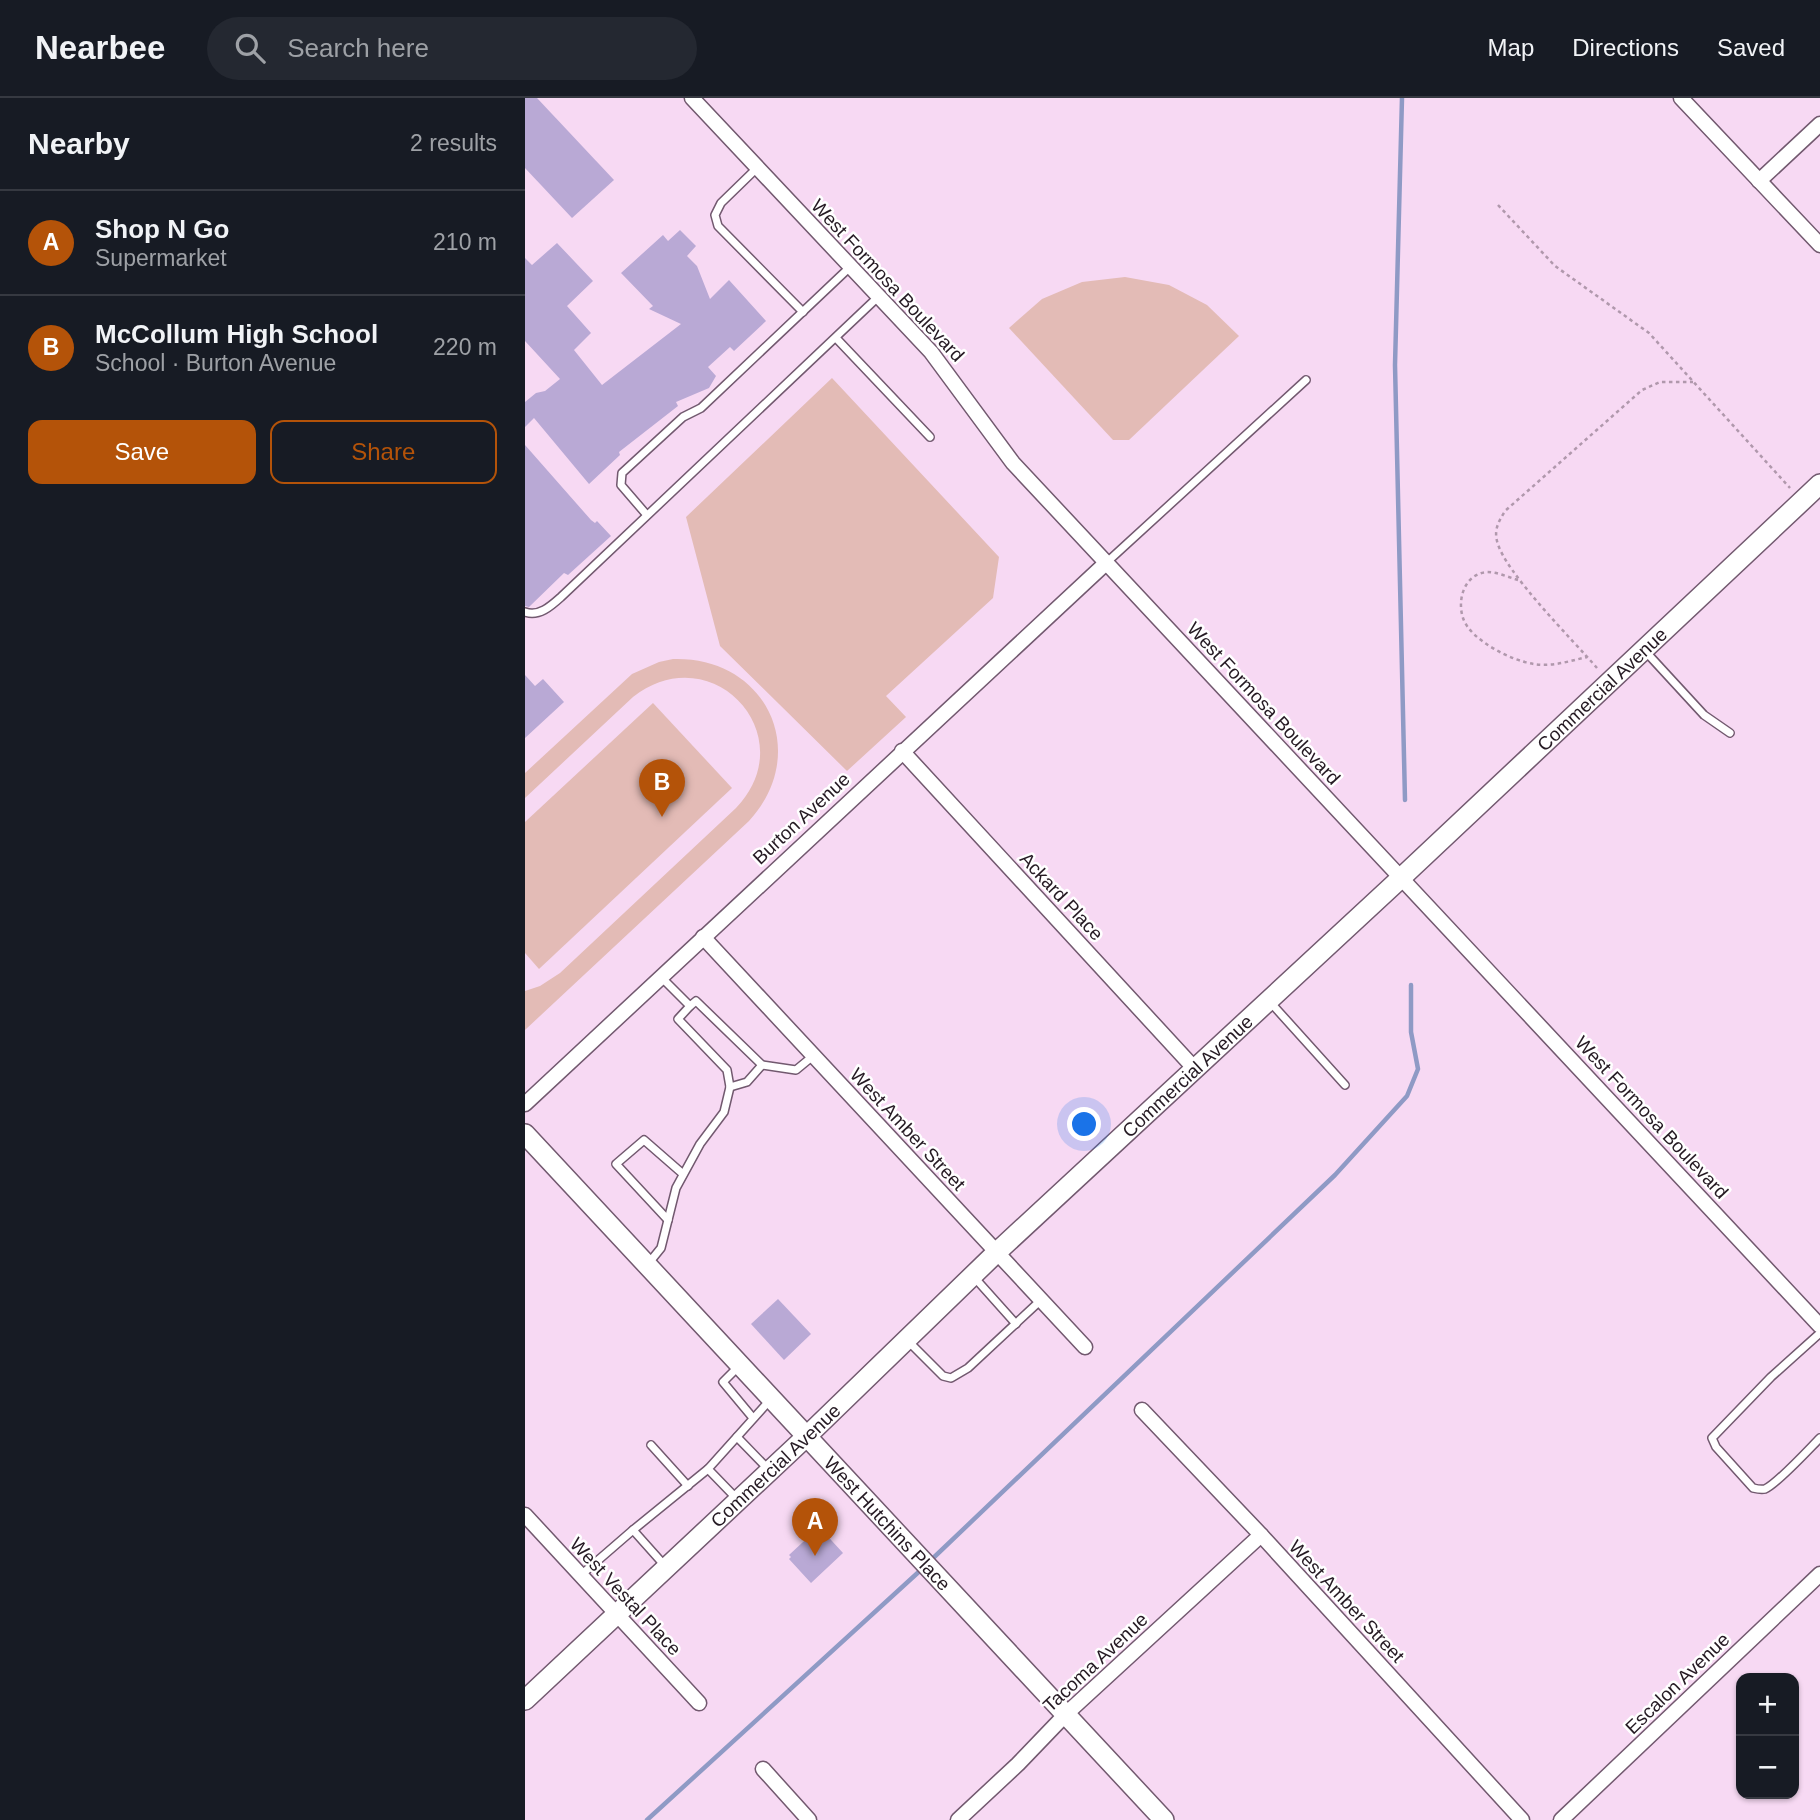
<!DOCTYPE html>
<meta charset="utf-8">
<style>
body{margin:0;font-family:Helvetica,sans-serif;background:#242831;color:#f1f3f6}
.controls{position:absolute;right:21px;bottom:21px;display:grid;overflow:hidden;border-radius:14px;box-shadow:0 2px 5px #0004}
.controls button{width:63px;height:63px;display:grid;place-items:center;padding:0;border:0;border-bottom:2px solid #363941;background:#171b24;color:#f1f3f6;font:35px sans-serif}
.you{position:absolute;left:560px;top:1027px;width:24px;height:24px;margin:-18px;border:5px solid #fff;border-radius:50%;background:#1a73e8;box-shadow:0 0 0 10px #1a73e833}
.badge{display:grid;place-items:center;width:46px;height:46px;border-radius:50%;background:#b45309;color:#fff;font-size:23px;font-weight:700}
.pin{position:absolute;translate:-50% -58px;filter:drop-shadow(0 2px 4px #0008)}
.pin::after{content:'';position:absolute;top:37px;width:24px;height:21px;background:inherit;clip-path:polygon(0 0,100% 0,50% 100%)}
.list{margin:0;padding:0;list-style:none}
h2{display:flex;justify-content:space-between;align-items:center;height:91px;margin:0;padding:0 28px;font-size:30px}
h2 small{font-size:23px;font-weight:400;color:#9ea1a6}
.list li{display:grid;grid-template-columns:46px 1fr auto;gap:21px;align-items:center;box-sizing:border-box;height:105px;padding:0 28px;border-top:2px solid #363941}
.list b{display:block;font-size:26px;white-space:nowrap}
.list p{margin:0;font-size:23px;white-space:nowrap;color:#9ea1a6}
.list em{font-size:23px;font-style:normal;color:#9ea1a6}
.actions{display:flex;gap:14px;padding:21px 28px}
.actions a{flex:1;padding:16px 0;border:2px solid #b45309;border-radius:14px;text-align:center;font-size:24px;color:#b45309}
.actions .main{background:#b45309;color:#fff}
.icon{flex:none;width:38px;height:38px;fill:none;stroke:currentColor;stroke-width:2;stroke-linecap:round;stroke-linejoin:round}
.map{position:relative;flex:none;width:1295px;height:1722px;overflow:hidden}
header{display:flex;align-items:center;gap:42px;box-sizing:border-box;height:98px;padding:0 35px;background:#171b24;border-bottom:2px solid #363941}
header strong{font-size:33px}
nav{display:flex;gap:38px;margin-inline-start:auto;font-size:24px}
.search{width:490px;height:63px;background:#242831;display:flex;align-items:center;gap:18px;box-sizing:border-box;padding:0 24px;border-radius:38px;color:#9ea1a6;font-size:26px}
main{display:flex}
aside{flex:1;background:#171b24}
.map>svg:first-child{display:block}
.green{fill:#e3bbb6}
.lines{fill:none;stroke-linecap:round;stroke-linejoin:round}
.stream{stroke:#8f9ac5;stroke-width:4.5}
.building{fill:#b9a9d5}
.lane-casing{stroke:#72596f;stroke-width:10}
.street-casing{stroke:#72596f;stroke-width:17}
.secondary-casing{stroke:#72596f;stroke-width:22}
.path{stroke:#b098ac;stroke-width:2.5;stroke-dasharray:3.5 3.5;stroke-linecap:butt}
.lane{stroke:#fff;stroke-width:7}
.street{stroke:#fff;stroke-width:14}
.secondary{stroke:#fff;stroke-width:19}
.labels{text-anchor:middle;stroke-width:5;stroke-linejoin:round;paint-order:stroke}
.street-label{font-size:19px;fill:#251a23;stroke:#fff}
</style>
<header>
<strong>Nearbee</strong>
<div class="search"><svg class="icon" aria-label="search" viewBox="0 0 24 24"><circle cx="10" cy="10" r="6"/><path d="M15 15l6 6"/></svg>Search here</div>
<nav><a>Map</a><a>Directions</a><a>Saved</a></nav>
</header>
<main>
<aside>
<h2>Nearby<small>2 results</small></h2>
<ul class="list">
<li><span class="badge">A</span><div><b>Shop N Go</b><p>Supermarket</p></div><em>210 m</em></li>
<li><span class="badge">B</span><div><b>McCollum High School</b><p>School · Burton Avenue</p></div><em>220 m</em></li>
</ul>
<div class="actions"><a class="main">Save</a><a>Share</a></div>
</aside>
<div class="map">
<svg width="1295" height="1722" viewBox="0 0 1295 1722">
<rect width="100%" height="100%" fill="#f7d9f3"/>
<g class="green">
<polygon points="600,179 644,187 682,207 714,238 604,342 588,342 484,230 517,201 557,184"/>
<polygon points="307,280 474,459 468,500 361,598 381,619 322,673 195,548 161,419"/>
<path d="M148,561C241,558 287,654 224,723L0,932V893L15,888L35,875L211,710C280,638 187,537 108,599L0,700V675L107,576L134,564Z"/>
<polygon points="128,605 207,690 14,871 0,855 0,724"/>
</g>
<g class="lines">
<g class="stream">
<polyline points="877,0 870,267 880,702"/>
<polyline points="404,1464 810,1077 882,998 893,971 886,934 886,887"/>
<polyline points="122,1722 398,1470"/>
</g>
</g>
<g class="building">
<polygon points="0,0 12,0 89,82 47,120 0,70"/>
<polygon points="155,132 171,148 162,158 172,168 185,201 204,182 241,223 209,253 205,249 183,269 191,278 184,290 151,304 153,308 94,354 95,357 64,386 9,320 0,329 0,304 11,295 20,293 35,281 0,243 0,160 7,167 32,145 68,183 42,208 66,235 49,252 77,287 156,226 124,211 128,208 96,175 138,137 143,143"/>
<polygon points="0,347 66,422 70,425 72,423 86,438 43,477 39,475 4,509 0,508"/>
<polygon points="0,577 10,588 18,581 39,604 0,640"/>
<polygon points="253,1201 286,1236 259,1262 226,1226"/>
<polygon points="296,1431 318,1455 286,1485 264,1461 266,1459 264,1457 291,1432 292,1434"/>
</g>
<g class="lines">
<g class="lane-casing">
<g id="lane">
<polyline points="232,70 196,105 190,117 193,128 278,214"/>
<polyline points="311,240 405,339"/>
<polyline points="121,416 96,387 97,375 158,319 176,310 325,169"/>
<polyline points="581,465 781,282"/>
<path d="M0,514C14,519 26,508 36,499L353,199"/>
<polyline points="1121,554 1179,617 1205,635"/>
<polyline points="746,905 820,987"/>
<polyline points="165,908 171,903 237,967 271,972 288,958"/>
<polyline points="205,989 222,984 237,967"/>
<polyline points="143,1122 91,1066 119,1042 158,1076"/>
<polyline points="123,1166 136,1150 151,1090 175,1046 199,1014 205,989 202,972 153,921 165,908 136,879"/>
<polyline points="449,1179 491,1226"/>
<path d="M1295,1235L1246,1279L1187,1340L1191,1349L1228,1390C1232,1391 1236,1392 1240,1391C1252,1386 1284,1351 1295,1340"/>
<polyline points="382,1242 418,1278 426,1280 443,1270 516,1202"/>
<polyline points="213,1269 198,1284 228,1320"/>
<polyline points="212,1339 244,1372"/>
<polyline points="126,1347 163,1388"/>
<polyline points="213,1402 183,1371 245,1302"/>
<polyline points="141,1469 108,1432 183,1371"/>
<polyline points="56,1477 108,1432"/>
</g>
</g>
<g class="street-casing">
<g id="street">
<polyline points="167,0 406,254 488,365 1295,1228"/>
<polyline points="1156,0 1295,147"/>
<polyline points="1234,83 1295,26"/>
<polyline points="377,653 669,970"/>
<polyline points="178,839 560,1249"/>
<polyline points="0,1006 581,465"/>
<polyline points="617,1312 736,1437 997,1722"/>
<polyline points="0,1417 174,1605"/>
<polyline points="238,1671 284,1722"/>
<polyline points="433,1722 493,1666 541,1616 736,1437"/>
<polyline points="1036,1722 1295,1476"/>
</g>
</g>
<g class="secondary-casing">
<g id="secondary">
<path id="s1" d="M0,1036L639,1722"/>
<path id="s2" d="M0,1602L282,1338L472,1154L877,779L1295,386"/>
</g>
</g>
<g class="path">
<polyline points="973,107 1030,168 1124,235 1265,390"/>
<path d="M993,482C983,479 972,474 962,474C939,476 932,502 938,520C945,542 987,563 1009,566C1027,569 1045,563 1062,559"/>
<path d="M1072,570C1049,543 979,474 972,443C969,431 974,423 980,413L1117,292L1135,284H1168"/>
</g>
<use href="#lane" class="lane"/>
<use href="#street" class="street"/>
<use href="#secondary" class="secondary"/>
</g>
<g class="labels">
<g class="street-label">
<text transform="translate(363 182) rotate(47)" y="7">West Formosa Boulevard</text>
<text dy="7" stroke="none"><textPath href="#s2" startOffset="1477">Commercial Avenue</textPath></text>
<text transform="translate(739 605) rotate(47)" y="7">West Formosa Boulevard</text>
<text transform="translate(276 720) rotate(-43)" y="7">Burton Avenue</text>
<text transform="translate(537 798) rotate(47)" y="7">Ackard Place</text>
<text dy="7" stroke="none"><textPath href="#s2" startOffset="910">Commercial Avenue</textPath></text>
<text transform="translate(1127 1019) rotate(47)" y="7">West Formosa Boulevard</text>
<text transform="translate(383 1031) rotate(47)" y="7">West Amber Street</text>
<text dy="7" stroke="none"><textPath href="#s2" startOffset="343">Commercial Avenue</textPath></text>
<text dy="7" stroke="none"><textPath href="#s1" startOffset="532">West Hutchins Place</textPath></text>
<text transform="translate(101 1498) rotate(47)" y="7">West Vestal Place</text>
<text transform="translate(822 1503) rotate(47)" y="7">West Amber Street</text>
<text transform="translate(570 1564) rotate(-43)" y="7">Tacoma Avenue</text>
<text transform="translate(1152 1585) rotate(-44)" y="7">Escalon Avenue</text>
</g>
</g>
</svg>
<div class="controls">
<button>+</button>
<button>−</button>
</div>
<div class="you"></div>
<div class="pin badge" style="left:290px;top:1458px">A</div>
<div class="pin badge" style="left:137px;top:719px">B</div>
</div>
</main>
